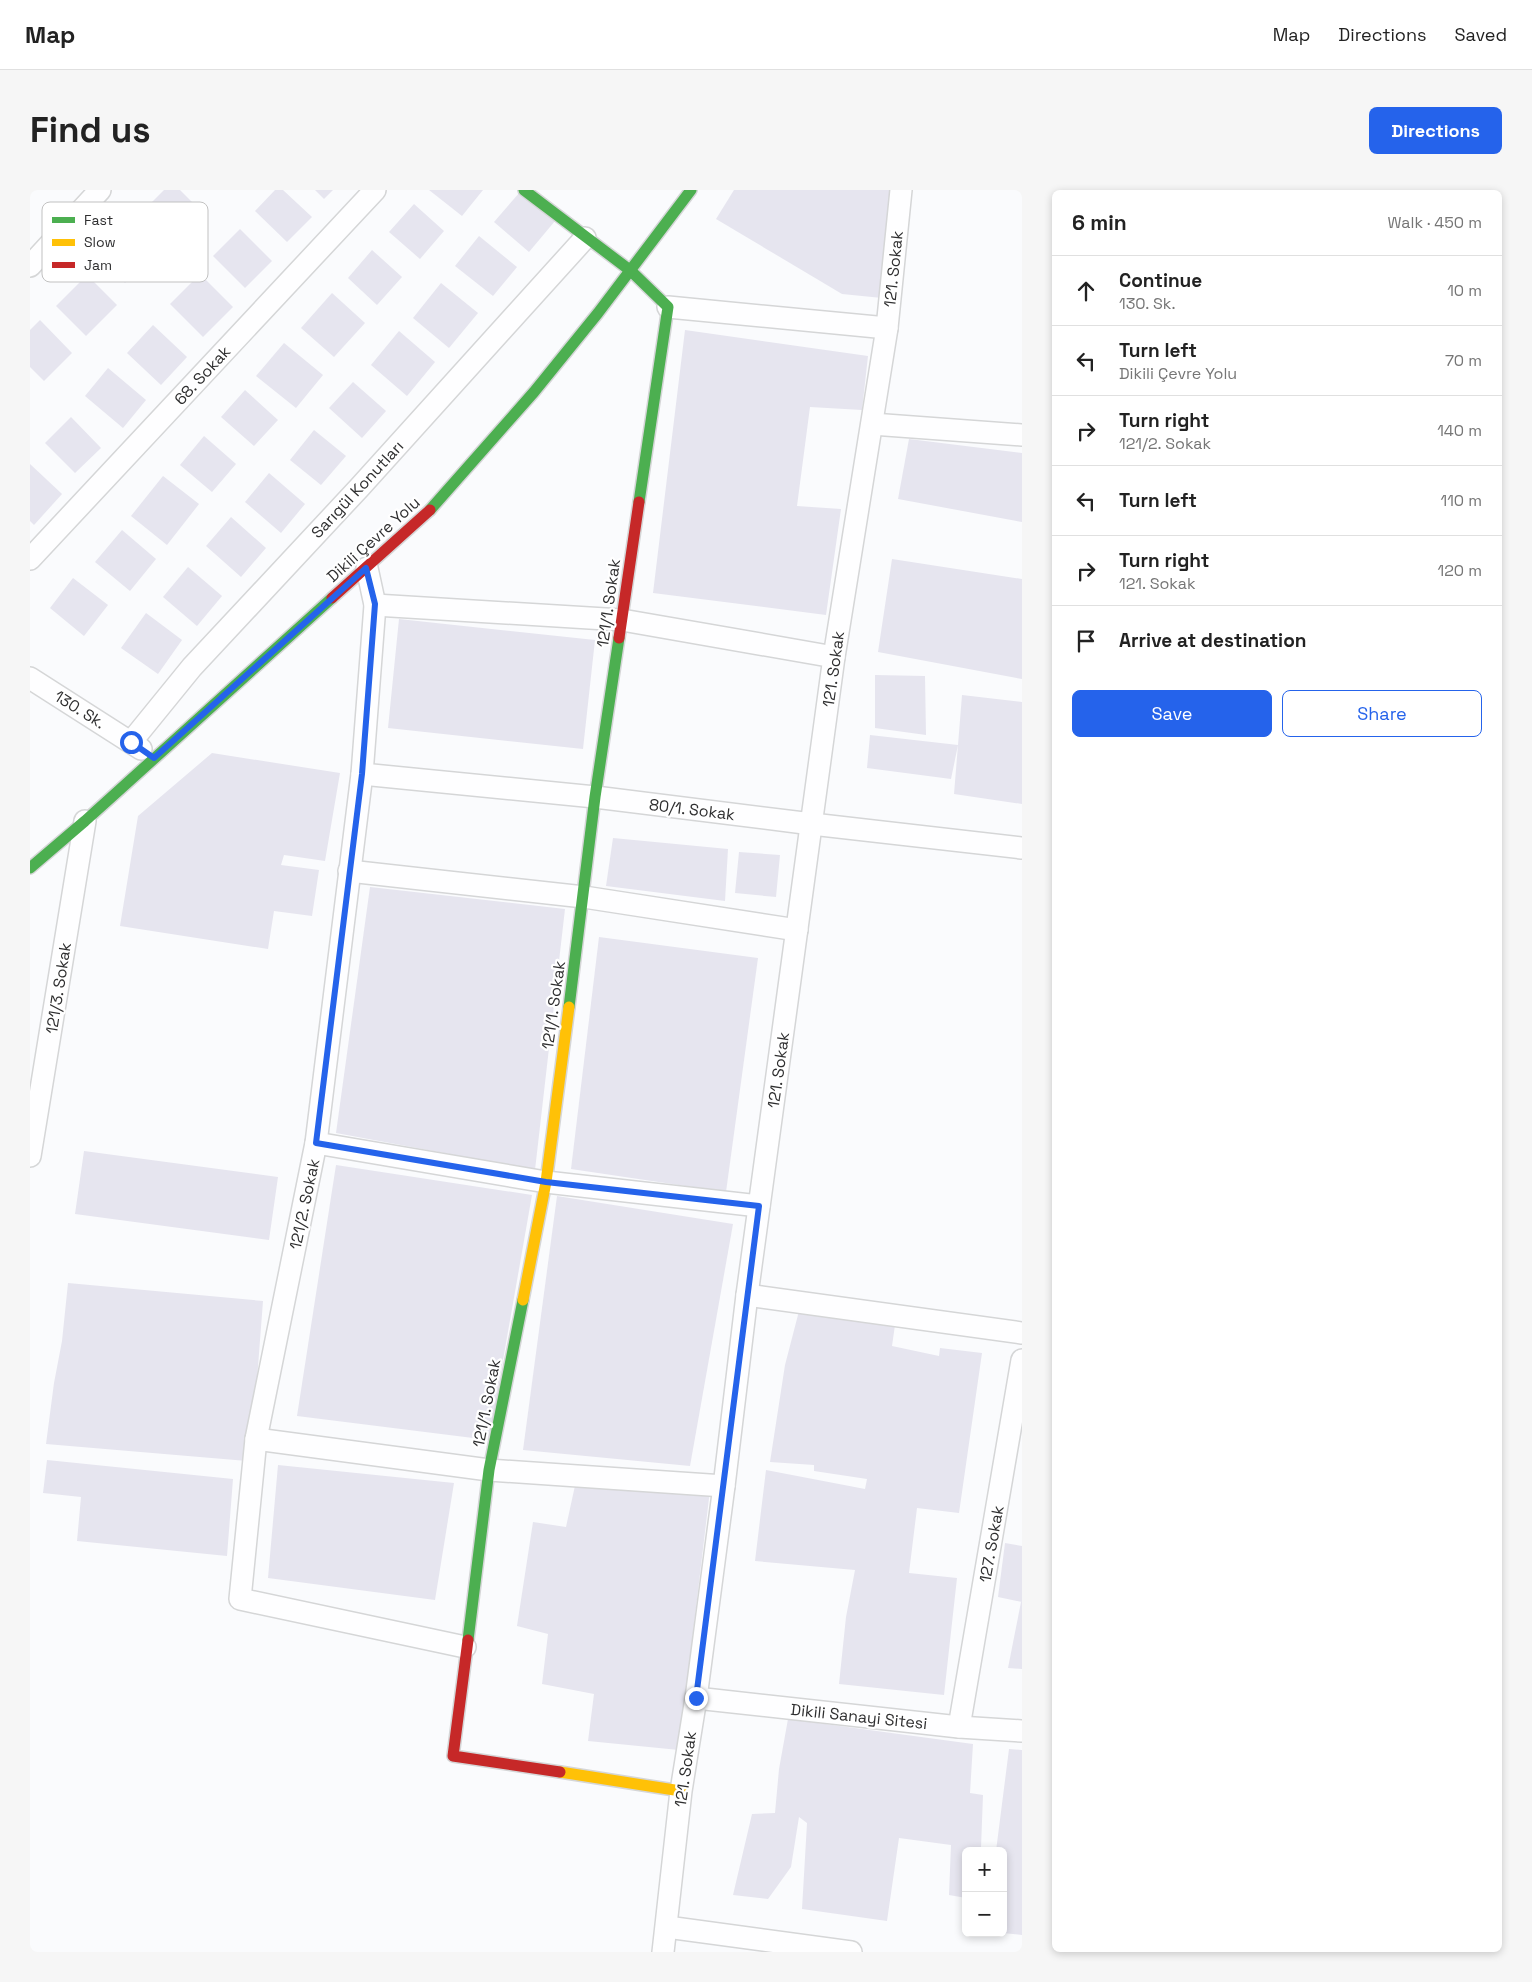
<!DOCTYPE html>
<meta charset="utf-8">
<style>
body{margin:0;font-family:"Space Grotesk",sans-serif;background:#f6f6f6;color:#222}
.controls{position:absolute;right:15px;bottom:15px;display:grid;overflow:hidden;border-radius:8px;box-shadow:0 2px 8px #0003}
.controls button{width:45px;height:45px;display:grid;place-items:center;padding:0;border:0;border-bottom:1px solid #e0e0e0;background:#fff;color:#222;font:25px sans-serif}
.stop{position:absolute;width:15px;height:15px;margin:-11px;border:4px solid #2563eb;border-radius:50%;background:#fff}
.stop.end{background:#2563eb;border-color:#fff;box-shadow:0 1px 5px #0008}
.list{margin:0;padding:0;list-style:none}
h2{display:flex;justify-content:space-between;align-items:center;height:65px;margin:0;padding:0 20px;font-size:21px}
h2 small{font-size:16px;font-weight:400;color:#767676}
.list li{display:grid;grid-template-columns:32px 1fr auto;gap:15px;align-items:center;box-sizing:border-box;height:70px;padding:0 20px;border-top:1px solid #e0e0e0}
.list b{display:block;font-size:19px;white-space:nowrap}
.list p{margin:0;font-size:16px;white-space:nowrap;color:#767676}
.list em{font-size:16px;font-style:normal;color:#767676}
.actions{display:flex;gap:10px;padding:15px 20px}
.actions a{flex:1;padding:11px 0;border:1px solid #2563eb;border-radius:8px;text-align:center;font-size:18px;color:#2563eb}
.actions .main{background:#2563eb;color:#fff}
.icon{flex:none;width:28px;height:28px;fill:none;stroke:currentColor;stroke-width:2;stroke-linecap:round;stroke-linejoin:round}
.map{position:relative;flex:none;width:992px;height:1762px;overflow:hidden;border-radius:8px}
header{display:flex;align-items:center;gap:30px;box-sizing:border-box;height:70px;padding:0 25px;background:#fff;border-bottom:1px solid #e0e0e0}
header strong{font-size:24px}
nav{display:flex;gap:28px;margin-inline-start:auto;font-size:18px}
.intro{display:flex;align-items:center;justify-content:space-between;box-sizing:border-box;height:120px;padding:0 30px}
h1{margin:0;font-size:35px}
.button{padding:12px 22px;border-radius:8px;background:#2563eb;color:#fff;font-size:18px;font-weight:700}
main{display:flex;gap:30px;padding:0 30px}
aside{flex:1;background:#fff;border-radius:8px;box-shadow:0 2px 8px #0003}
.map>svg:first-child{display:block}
.building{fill:#e6e5ef}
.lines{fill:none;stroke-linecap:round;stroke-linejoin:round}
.street-casing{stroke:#d5d6d7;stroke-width:24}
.fast-casing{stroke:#d5d6d7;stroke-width:14}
.slow-casing{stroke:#d5d6d7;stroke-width:14}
.jam-casing{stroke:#d5d6d7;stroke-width:14}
.street{stroke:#fefeff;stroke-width:21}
.fast{stroke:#4caf50;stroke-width:11}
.slow{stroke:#ffc107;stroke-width:11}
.jam{stroke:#c62828;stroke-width:11}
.route{stroke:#2563eb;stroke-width:6}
.labels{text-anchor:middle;stroke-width:4.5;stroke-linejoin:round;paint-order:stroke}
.street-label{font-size:16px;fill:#2f2f30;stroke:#fff}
.key{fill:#fff;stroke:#c1c1c1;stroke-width:1}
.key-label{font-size:14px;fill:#2f2f30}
</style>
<header>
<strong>Map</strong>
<nav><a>Map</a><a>Directions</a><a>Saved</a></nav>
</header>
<div class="intro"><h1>Find us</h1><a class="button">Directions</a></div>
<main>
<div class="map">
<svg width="992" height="1762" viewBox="0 0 992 1762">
<rect width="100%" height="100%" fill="#fafbfd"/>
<g class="building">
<polygon points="134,0 150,0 172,22 145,49 115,19"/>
<polygon points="245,0 253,0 282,27 257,52 225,21"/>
<polygon points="285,0 303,0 294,9"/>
<polygon points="399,0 453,0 432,26"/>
<polygon points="704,0 863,0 852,108 812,104 686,29"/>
<polygon points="490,2 525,31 499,62 464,32"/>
<polygon points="384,14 414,41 390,69 359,42"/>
<polygon points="94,34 123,65 95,93 65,62"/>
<polygon points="210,39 242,71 215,98 183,66"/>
<polygon points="449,46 487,77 463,106 425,76"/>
<polygon points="342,60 372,87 347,115 318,88"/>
<polygon points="170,84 203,117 173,147 140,114"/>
<polygon points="57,85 87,115 56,146 26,116"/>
<polygon points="411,93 448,123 419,158 383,128"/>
<polygon points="302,103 335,133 304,167 271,138"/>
<polygon points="10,130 42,163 14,191 0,177 0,140"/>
<polygon points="123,135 157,167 131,195 97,163"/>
<polygon points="655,140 838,166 832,220 780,217 767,316 811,319 796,425 623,403"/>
<polygon points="369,141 405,172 377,206 341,175"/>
<polygon points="254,153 293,185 266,218 226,186"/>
<polygon points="78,178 116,210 93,238 55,206"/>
<polygon points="323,192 356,221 332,248 299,218"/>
<polygon points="215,200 248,230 224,256 191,227"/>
<polygon points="41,227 71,258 45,283 15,253"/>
<polygon points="284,240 316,266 291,295 260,270"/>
<polygon points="174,246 206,274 182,302 150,275"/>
<polygon points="879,249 992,263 992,332 868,309"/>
<polygon points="0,274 32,304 4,335 0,331"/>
<polygon points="239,283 275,314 251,343 215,312"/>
<polygon points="133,286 169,314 137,355 101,326"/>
<polygon points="201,327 236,358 211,387 176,356"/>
<polygon points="92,340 126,369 100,401 65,372"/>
<polygon points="862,369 992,389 992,489 848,462"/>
<polygon points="158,377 192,406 167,436 133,407"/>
<polygon points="43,388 78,415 54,446 20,418"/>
<polygon points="116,423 152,450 128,484 91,458"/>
<polygon points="369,429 565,450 553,559 358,538"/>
<polygon points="845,485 895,486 896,545 845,538"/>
<polygon points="932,505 992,512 992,614 924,604 928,555 921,589 837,578 840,545 928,555"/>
<polygon points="182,563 310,583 295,671 254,665 251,675 289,680 282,726 244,721 238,759 90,736 108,626"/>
<polygon points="583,648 698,659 695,711 576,696"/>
<polygon points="709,662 750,665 746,707 705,703"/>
<polygon points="340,697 535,719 505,980 306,943"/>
<polygon points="569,747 728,768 696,1002 541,979"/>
<polygon points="54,961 248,987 239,1050 45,1024"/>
<polygon points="306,975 502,1005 459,1250 267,1226"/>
<polygon points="527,1006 703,1034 660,1276 493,1260"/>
<polygon points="38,1093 233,1111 225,1216 217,1271 16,1254 24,1193 32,1151"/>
<polygon points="769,1121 865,1135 862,1156 909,1166 910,1158 952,1163 929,1323 887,1318 879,1383 927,1388 914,1505 809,1494 816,1427 825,1380 725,1371 736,1280 835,1299 837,1289 784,1281 784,1275 740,1272 755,1175"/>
<polygon points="17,1270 203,1289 197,1366 47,1351 51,1307 13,1303"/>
<polygon points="248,1275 424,1293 405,1410 238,1388"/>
<polygon points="546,1291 680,1300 649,1560 558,1551 564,1504 512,1494 518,1444 487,1436 503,1332 536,1337"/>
<polygon points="975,1353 992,1356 992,1412 968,1407"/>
<polygon points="991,1412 992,1412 992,1479 978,1478"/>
<polygon points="758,1529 943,1554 940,1603 953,1605 951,1658 961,1659 936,1661 936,1708 919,1705 921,1655 869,1648 857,1731 772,1719 777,1633 769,1627 761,1677 738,1709 703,1705 722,1624 745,1623 749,1579"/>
<polygon points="979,1559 992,1560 992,1745 973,1743 973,1661 966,1661"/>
</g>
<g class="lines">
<g class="street-casing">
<g id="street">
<polyline points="0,76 70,0"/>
<polyline points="638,117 857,138"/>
<polyline points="842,234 992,245"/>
<polyline points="0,369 345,0"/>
<polyline points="337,378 345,415 332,584 286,953 226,1249 210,1409 435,1457"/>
<polyline points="345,415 592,430 804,467"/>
<polyline points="0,488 111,559"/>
<polyline points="101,552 162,477 329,298 555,48"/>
<polyline points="332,584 565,607 782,634 992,658"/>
<polyline points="319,681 554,707 767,740"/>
<polyline points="286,953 516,992 729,1016"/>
<polyline points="0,966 55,631"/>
<polyline points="717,1105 992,1143"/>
<polyline points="226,1249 459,1280 694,1296"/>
<polyline points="666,1508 929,1537 992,1541"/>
<polyline points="929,1537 992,1170"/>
<polyline points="637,1737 821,1762"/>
<polyline points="633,1762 651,1601 666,1508 694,1296 717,1105 804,467 857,138 871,0"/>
</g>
</g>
<g class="fast-casing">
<g id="fast">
<polyline points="494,0 601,81 638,117 609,312"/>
<polyline points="400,320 504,202 568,123 661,0"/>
<polyline points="0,678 55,631 302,408"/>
<polyline points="539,817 565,607 589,448"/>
<polyline points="438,1450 459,1280 493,1110"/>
</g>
</g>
<g class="slow-casing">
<g id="slow">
<polyline points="493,1110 516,992 539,817"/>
<polyline points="530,1582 651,1601"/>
</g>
</g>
<g class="jam-casing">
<g id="jam">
<polyline points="302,408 400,320"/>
<polyline points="589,448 609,312"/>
<polyline points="438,1450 423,1566 530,1582"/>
</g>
</g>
<use href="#street" class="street"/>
<use href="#fast" class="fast"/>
<use href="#slow" class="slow"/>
<use href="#jam" class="jam"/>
</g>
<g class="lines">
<polyline class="route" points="101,552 124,568 336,378 345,414 332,584 286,953 516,992 729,1016 666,1508"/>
</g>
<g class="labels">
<g class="street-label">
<text transform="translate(863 79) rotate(-84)" y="6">121. Sokak</text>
<text transform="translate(172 185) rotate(-47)" y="6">68. Sokak</text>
<text transform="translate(327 299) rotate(-47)" y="6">Sarıgül Konutları</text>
<text transform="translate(343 349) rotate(-42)" y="6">Dikili Çevre Yolu</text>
<text transform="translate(578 413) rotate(-82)" y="6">121/1. Sokak</text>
<text transform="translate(803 479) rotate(-82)" y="6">121. Sokak</text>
<text transform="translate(50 519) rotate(32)" y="6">130. Sk.</text>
<text transform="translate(662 619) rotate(7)" y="6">80/1. Sokak</text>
<text transform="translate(28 798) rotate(-81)" y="6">121/3. Sokak</text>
<text transform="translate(523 815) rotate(-82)" y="6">121/1. Sokak</text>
<text transform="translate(748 880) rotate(-82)" y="6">121. Sokak</text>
<text transform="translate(274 1014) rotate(-78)" y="6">121/2. Sokak</text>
<text transform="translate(456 1213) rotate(-79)" y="6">121/1. Sokak</text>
<text transform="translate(961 1354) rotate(-80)" y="6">127. Sokak</text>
<text transform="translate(829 1526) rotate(6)" y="6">Dikili Sanayi Sitesi</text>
<text transform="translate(655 1579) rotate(-82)" y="6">121. Sokak</text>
</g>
</g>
<rect x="12" y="12" width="166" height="80" rx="8" class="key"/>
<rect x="22" y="27" width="23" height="6" fill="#4caf50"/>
<rect x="22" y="49" width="23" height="7" fill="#ffc107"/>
<rect x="22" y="72" width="23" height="6" fill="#c62828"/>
<g class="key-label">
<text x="54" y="35">Fast</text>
<text x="54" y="57">Slow</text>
<text x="54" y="80">Jam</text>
</g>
</svg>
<div class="controls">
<button>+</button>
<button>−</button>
</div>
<div class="stop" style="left:101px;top:552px"></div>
<div class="stop end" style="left:666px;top:1508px"></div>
</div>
<aside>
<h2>6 min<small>Walk · 450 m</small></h2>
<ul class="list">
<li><svg class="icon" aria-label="ahead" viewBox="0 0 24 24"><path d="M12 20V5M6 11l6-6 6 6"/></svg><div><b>Continue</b><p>130. Sk.</p></div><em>10 m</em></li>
<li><svg class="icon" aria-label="left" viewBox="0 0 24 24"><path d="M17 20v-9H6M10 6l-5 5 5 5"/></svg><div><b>Turn left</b><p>Dikili Çevre Yolu</p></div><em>70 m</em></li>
<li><svg class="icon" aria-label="right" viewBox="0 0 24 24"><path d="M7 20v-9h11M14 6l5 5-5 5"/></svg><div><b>Turn right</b><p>121/2. Sokak</p></div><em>140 m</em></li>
<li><svg class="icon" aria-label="left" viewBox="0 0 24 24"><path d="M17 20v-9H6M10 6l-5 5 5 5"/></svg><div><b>Turn left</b></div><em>110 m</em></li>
<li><svg class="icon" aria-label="right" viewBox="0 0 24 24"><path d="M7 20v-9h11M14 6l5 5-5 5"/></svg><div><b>Turn right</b><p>121. Sokak</p></div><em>120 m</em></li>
<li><svg class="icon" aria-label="arrive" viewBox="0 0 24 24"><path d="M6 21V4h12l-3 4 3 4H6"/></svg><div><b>Arrive at destination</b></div></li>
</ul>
<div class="actions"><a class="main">Save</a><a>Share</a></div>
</aside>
</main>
